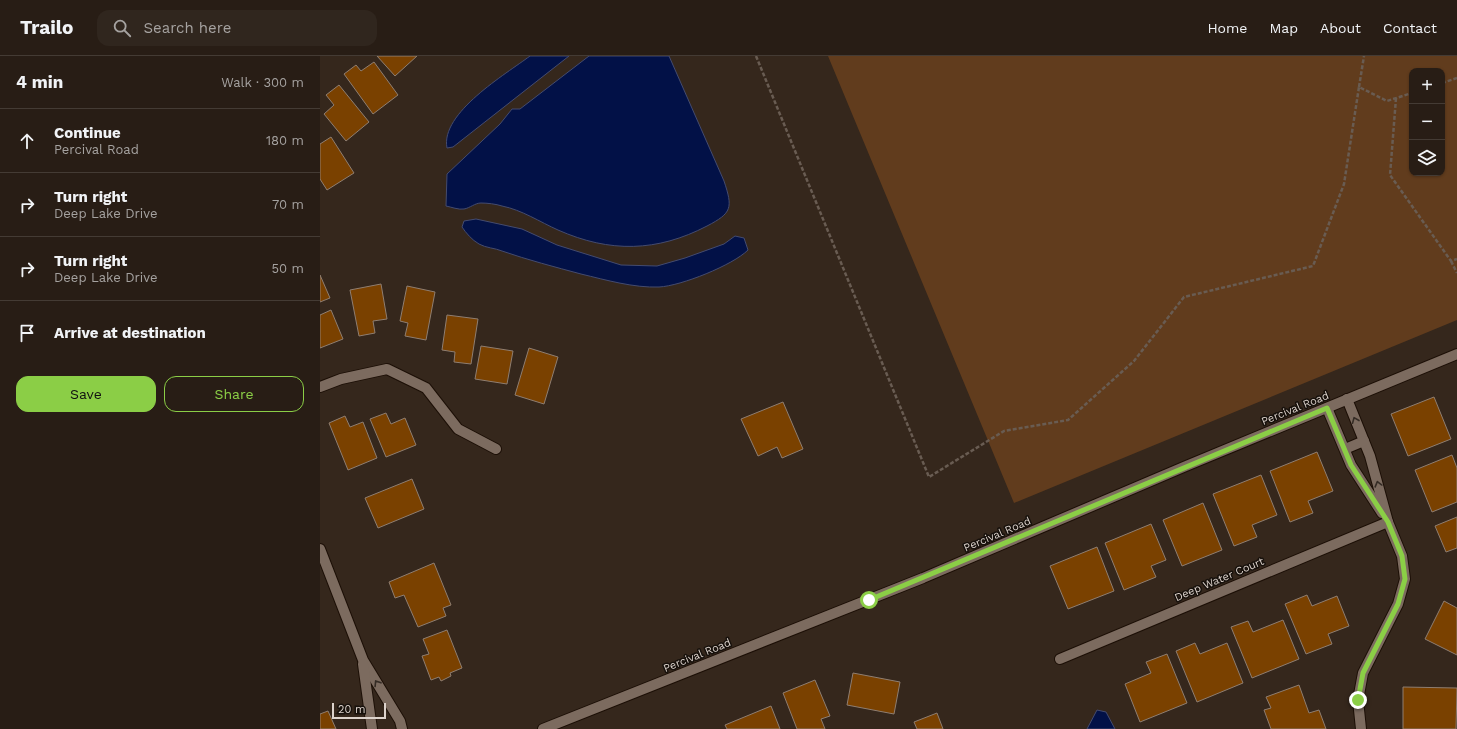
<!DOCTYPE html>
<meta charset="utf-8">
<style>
body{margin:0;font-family:"Work Sans",sans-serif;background:#30261e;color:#f1f3f6}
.controls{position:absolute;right:12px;top:12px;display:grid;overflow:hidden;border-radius:8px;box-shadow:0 1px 3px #0004}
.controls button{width:36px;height:36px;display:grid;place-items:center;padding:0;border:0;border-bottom:1px solid #443b34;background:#281d15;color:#f1f3f6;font:20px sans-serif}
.scale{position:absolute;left:12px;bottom:10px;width:54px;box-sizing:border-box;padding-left:4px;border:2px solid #ddd3cc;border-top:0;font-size:11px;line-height:14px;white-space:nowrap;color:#ddd3cc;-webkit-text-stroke:3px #17110c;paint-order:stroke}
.stop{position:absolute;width:12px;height:12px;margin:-9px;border:3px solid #8bce46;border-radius:50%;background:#fff}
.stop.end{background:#8bce46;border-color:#fff;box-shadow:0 1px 4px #0008}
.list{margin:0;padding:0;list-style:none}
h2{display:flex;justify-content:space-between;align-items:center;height:52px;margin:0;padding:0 16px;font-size:17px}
h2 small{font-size:13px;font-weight:400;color:#a5a2a0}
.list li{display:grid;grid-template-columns:26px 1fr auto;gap:12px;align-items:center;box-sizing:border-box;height:64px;padding:0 16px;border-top:1px solid #443b34}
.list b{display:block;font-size:15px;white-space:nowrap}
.list p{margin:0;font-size:13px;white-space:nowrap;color:#a5a2a0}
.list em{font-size:13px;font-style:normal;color:#a5a2a0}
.actions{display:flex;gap:8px;padding:12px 16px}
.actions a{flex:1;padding:9px 0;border:1px solid #8bce46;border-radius:12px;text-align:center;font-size:14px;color:#8bce46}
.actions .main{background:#8bce46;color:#111}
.icon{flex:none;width:22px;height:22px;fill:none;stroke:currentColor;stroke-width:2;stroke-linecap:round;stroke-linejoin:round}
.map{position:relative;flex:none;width:1137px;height:673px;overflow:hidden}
header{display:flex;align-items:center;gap:24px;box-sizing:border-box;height:56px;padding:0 20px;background:#281d15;border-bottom:1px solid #443b34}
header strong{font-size:19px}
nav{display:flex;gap:22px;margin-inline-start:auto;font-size:14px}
.search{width:280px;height:36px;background:#30261e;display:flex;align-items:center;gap:10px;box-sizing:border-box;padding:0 14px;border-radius:12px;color:#a5a2a0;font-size:15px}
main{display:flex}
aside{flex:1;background:#281d15}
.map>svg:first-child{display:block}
.green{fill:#613c1d;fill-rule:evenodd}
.water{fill:#021147;stroke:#444b6f}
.building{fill:#7a4100;stroke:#8f7e71}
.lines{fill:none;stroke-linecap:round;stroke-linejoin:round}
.minor-casing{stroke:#1c0f06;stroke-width:12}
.path{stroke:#695c52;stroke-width:2.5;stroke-dasharray:4 2;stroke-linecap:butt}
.minor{stroke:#7c6b5f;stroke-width:10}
.oneway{stroke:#352c25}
.route{stroke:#8bce46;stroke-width:5}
.labels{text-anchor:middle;stroke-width:3;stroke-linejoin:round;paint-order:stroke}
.street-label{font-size:11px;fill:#ddd3cc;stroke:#17110c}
</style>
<header>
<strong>Trailo</strong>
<div class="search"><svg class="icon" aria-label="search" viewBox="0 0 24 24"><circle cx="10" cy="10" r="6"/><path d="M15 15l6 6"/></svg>Search here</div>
<nav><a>Home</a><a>Map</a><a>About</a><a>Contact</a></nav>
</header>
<main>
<aside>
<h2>4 min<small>Walk · 300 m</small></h2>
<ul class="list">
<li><svg class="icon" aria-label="ahead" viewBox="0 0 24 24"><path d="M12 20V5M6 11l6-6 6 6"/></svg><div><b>Continue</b><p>Percival Road</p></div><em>180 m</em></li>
<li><svg class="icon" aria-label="right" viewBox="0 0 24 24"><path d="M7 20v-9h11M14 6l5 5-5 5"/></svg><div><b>Turn right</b><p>Deep Lake Drive</p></div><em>70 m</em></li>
<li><svg class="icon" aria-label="right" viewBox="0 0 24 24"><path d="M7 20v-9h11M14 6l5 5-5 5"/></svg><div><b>Turn right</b><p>Deep Lake Drive</p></div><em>50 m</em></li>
<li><svg class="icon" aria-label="arrive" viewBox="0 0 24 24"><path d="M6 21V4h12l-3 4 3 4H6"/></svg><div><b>Arrive at destination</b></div></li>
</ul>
<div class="actions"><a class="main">Save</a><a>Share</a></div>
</aside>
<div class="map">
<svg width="1137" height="673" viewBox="0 0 1137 673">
<rect width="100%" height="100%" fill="#35271c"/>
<path class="green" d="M508,0H1137V264L694,447ZM1092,15H1122V117H1092Z"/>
<g class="water">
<path d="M210,0H249L133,91L127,92C120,57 186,18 210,0Z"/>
<path d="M269,0H349L404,125C413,152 412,157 387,170C337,196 290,197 238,174C220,166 202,154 182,150C176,148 167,147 161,147C155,147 150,152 144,153C139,154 131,151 126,150L127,118L180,68L192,53H200Z"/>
<path d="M156,163L202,173L237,189L301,209L337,210L365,202L404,188L415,180L424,182L428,194C413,209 361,230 339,231C314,232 286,224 261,218C235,211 208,204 182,195C175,192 166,192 159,188C152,184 146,177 142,171L144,165Z"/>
<polygon points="777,654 786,656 795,673 767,673"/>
</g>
<g class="building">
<polygon points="57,0 97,0 75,20"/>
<polygon points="54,6 78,39 53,58 24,18 36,9 41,15"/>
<polygon points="19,29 49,66 26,85 4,58 14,49 6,39"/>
<polygon points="11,81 34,117 7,134 0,123 0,88"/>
<polygon points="0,219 10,242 0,246"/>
<polygon points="61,228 67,263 53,265 55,277 39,280 30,234"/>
<polygon points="87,230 115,236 106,284 85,280 88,267 80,265"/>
<polygon points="11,254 23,283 0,292 0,259"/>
<polygon points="127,259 158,263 151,308 134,306 135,296 122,294"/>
<polygon points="161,290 193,295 187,328 155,323"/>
<polygon points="209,292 238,301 224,348 195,339"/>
<polygon points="1114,341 1131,383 1088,400 1071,358"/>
<polygon points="463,346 483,393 462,402 457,391 438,400 421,363"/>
<polygon points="66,357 71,368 85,362 96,389 66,401 50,363"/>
<polygon points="25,360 30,371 43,366 57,402 28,414 9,367"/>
<polygon points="997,396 1013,435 988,445 993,457 970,466 950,415"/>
<polygon points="1132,399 1137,412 1137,446 1112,456 1095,414"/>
<polygon points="941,419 957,459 932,469 937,481 914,490 893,438"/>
<polygon points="92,423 104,453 58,472 45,442"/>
<polygon points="883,447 902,494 862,510 843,464"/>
<polygon points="1137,461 1137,492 1126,496 1115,470"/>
<polygon points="831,468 846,504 831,510 836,521 804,534 785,487"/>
<polygon points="777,491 794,535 748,553 730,510"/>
<polygon points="114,507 131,549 123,552 126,560 98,571 84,539 75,542 69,526"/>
<polygon points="987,539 992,550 1017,540 1029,570 1008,578 1012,588 986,598 965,548"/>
<polygon points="1124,545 1137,552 1137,599 1105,583"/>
<polygon points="963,564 979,603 932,622 911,571 928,565 933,576"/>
<polygon points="127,574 142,612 130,617 131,620 121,625 119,621 111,624 102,600 109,598 103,583"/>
<polygon points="875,587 880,598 907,587 923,627 877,646 856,595"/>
<polygon points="847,598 867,647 820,666 805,628 831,617 826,606"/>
<polygon points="533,617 580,626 574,658 527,649"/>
<polygon points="495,624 510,660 501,663 505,673 477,673 463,637"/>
<polygon points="979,629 989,657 999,654 1006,673 951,673 944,654 951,652 946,641"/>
<polygon points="1083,631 1137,632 1136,673 1083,673"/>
<polygon points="451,650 460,673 407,673 405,669"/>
<polygon points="8,655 16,673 0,673 0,658"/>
<polygon points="617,657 623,673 597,673 594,666"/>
</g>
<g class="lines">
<g class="minor-casing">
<g id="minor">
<polyline points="0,331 21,323 67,313 106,332 138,373 176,393"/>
<polyline points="1027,343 1050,400 1068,466 1082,500 1085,523 1078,548 1043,617 1038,644 1041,673"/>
<polyline points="1007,352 1031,409 1062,457"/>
<polyline points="1025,393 1044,385"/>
<polyline points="0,493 43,604 80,665 82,673"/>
<polyline points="740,603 1068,466"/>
<polyline points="43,608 52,673"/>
<polyline points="223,673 603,522 866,410 1137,298"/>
</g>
</g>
<g class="path">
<polyline points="436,0 609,421 684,375 748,364 814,305 864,241 993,210 1024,128 1039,31 1067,45 1092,37"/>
<polyline points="1122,27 1137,22"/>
<polyline points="1039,31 1044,0"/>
<polyline points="1076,42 1070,119 1131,205 1137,203"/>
<polyline points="1131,205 1137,217"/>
</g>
<use href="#minor" class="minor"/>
</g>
<defs><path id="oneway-chevron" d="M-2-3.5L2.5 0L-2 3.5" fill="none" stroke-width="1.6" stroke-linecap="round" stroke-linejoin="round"/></defs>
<g class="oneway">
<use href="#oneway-chevron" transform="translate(1035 364) rotate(-112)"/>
<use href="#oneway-chevron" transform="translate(1058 428) rotate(-105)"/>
<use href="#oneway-chevron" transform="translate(57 627) rotate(-122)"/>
</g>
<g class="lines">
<polyline class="route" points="549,544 1007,352 1031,409 1068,466 1082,500 1085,523 1078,548 1043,617 1038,644"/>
</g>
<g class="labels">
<g class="street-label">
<text transform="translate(975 352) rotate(-22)" y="4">Percival Road</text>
<text transform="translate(677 478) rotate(-23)" y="4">Percival Road</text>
<text transform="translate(899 523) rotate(-23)" y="4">Deep Water Court</text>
<text transform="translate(377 599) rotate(-22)" y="4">Percival Road</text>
</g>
</g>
</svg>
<div class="controls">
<button>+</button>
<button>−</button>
<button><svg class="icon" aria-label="layers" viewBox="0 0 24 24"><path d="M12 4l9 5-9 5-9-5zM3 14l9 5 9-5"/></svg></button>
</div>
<div class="scale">20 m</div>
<div class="stop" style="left:549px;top:544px"></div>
<div class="stop end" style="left:1038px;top:644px"></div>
</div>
</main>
